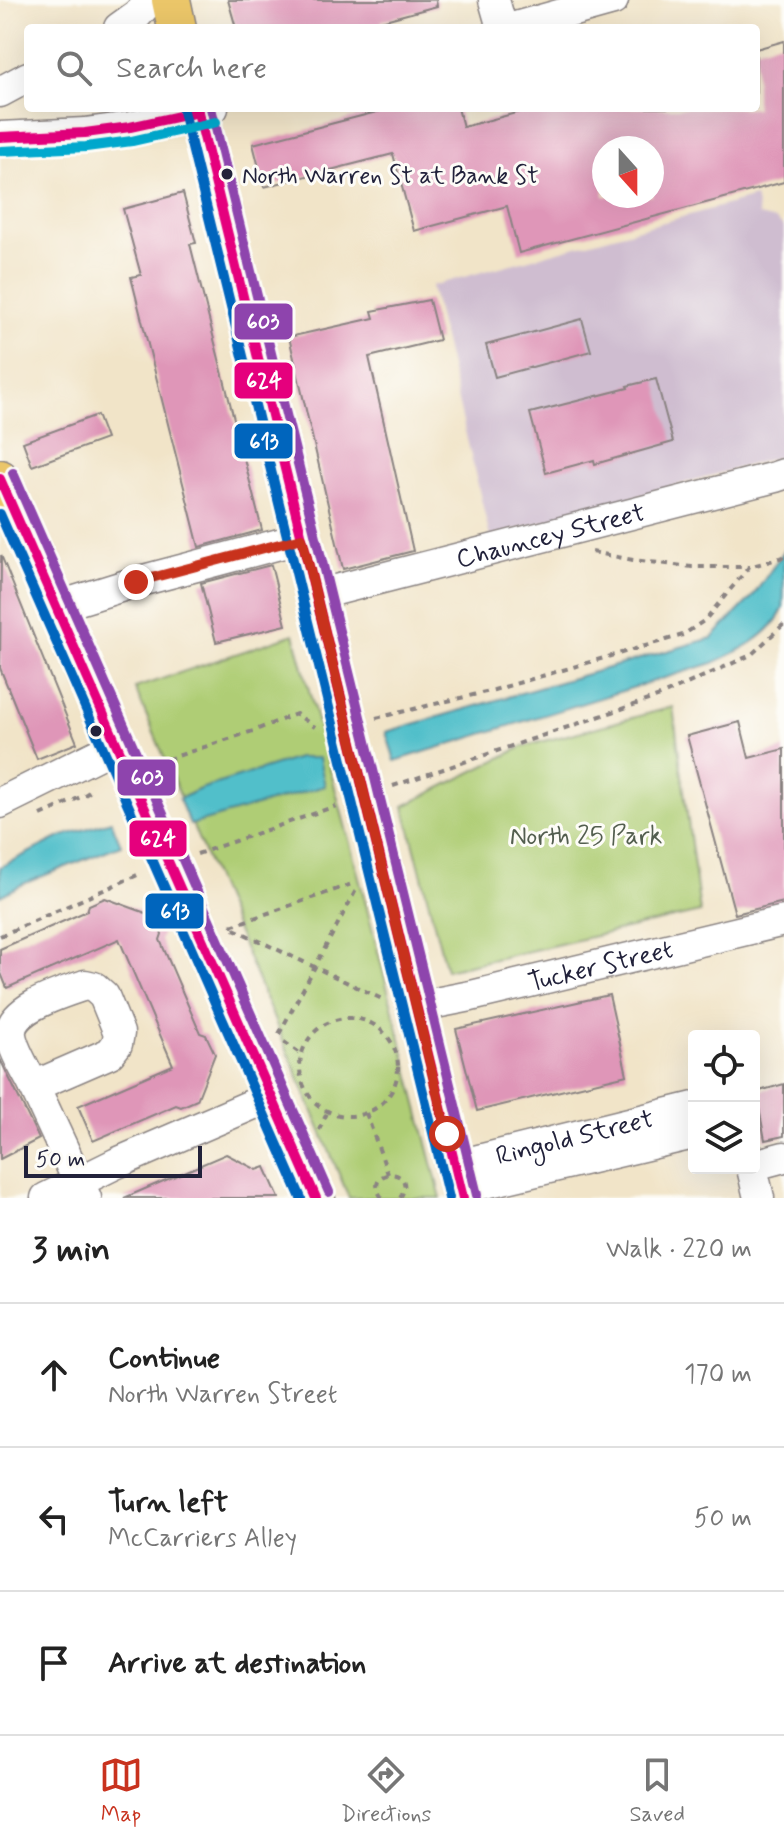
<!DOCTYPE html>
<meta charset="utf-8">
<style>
body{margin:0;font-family:Mynerve,sans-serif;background:#f2f2f2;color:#222}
.controls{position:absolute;right:24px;bottom:24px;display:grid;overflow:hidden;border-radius:8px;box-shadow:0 8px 32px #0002}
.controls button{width:72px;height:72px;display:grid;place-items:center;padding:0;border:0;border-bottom:2px solid #e0e0e0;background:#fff;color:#222;font:40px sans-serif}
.compass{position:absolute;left:592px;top:136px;width:72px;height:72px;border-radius:50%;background:#fff;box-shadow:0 8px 32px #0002;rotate:159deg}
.scale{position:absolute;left:24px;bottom:20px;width:178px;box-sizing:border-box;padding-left:8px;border:4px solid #22223b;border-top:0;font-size:22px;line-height:28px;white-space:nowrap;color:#22223b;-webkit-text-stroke:6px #fdfcf7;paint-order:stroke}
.stop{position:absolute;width:24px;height:24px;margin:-18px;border:6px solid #c8321e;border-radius:50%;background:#fff}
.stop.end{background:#c8321e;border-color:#fff;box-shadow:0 2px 8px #0008}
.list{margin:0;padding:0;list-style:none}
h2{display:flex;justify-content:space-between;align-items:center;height:104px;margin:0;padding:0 32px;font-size:34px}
h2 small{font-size:26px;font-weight:400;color:#767676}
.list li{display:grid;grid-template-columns:52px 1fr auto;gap:24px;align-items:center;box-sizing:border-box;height:144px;padding:0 32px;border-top:2px solid #e0e0e0}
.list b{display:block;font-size:30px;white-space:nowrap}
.list p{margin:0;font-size:26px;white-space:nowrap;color:#767676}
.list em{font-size:26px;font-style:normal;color:#767676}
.icon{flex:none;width:44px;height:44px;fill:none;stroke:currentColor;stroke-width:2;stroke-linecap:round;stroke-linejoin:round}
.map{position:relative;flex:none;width:784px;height:1198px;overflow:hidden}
.search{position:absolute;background:#fff;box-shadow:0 8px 32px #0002;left:24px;right:24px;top:24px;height:88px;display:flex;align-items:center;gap:20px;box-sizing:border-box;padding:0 28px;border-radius:8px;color:#767676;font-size:30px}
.sheet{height:536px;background:#fff}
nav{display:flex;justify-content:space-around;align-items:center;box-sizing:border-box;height:112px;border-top:2px solid #e0e0e0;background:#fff;font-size:22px;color:#767676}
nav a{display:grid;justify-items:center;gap:4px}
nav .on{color:#c8321e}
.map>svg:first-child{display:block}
.industrial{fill:#cfbdd0}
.green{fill:#afcd74;stroke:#687858;stroke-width:2}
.water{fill:#51bfca;stroke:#3a7082;stroke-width:2}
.building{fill:#df96b8;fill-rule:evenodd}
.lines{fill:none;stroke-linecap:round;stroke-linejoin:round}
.minor-casing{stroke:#8a8382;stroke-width:33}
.major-casing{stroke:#8a8382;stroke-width:41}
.path{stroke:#8a8382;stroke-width:4;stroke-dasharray:6 6;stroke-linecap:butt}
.minor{stroke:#fff;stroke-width:30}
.major{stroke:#ebc669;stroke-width:38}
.bus-1-casing{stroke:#fdfcf7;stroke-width:16}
.bus-2-casing{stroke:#fdfcf7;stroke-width:16}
.bus-3-casing{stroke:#fdfcf7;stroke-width:16}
.bus-4-casing{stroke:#fdfcf7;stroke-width:16}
.bus-1{stroke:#e5007d;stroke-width:10}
.bus-2{stroke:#0065bd;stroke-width:10}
.bus-3{stroke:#8e44ad;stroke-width:10}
.bus-4{stroke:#00a9ce;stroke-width:10}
.route{stroke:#c8321e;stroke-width:10}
.bus-dot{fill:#22223b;stroke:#fdfcf7;stroke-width:3}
.labels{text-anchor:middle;stroke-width:6;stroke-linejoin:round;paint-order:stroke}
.bus-label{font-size:24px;fill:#22223b;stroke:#fdfcf7;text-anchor:start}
.street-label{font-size:26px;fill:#22223b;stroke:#fdfcf7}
.park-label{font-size:26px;fill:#535e4f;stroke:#fdfcf7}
.line-badge{stroke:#fdfcf7;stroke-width:3}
.badge-label{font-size:22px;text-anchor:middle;font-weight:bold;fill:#fff}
</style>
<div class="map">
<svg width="784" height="1198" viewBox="0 0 784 1198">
<rect width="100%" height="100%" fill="#fdfcf7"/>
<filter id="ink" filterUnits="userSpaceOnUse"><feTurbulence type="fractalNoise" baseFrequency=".0125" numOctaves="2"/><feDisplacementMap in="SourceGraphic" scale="16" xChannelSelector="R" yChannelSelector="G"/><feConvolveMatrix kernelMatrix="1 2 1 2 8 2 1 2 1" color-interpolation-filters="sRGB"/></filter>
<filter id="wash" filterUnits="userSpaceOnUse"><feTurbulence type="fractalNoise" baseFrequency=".006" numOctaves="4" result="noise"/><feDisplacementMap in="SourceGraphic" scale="32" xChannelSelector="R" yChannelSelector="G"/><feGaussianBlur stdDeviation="1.8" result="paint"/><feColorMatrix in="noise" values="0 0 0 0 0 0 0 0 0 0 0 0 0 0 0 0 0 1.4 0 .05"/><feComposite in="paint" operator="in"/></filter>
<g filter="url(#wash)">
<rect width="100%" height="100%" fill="#f1e4c8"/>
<polygon class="industrial" points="755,197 759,216 776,220 784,227 784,447 778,457 490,537 431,286"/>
<g class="green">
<polygon points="294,634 360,881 441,1198 349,1198 135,688"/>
<polygon points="673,707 700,912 446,970 404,806 522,747"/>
</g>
<g class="water">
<path d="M784,551C784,563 784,599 783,609C771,636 738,652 713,663L395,761L386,732L712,638L753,596Z"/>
<polygon points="298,758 319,758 325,786 190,825 179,799 200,789"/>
<polygon points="111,821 121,845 23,884 0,896 0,867 60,837"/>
</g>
<g id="blocks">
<g class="building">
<polygon points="228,0 436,0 437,6 381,21 384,28 236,28"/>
<path d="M784,41V182L519,253L507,206L414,231L393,154L264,187L253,144L392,108H458L463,127L535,108H756V49ZM604,148H652V196H604Z"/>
<polygon points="183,193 196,243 190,244 262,530 199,547 131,277 141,275 123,209"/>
<polygon points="429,300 439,340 369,357 413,551 343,569 289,337 374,318 372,311"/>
<polygon points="582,319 591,351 495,377 486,345"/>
<polygon points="656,379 673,442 595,464 594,460 546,473 530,413 628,388 627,386"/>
<polygon points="97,415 106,439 32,466 23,442"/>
<polygon points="1,555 77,743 37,759 0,668"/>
<polygon points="271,565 286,625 216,642 201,583"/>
<polygon points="740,722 749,758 784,749 784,902 735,914 687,736"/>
<polygon points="105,898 154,916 162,934 160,940 200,1033 206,1035 215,1054 197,1100 181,1107 176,1105 93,1141 78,1106 173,1065 119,939 7,988 0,971 0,949 87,911 89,905"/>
<polygon points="609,995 627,1075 477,1111 456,1029"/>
<polygon points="0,1059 39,1139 0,1159"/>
<polygon points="784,1084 784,1136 765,1140 756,1092"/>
<polygon points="226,1154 257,1170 265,1167 279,1198 124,1198"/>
</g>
</g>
</g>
<g filter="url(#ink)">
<use href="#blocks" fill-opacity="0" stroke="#8a8382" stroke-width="2"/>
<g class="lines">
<g class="minor-casing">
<g id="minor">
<polyline points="494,0 502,28"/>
<polyline points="119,28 137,15 150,0"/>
<polyline points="512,28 613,0"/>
<polyline points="0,92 28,77"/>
<polyline points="0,137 85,133 130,127 213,108"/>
<path id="s1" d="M316,595L775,477L784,474"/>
<polyline points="56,607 136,582 302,538"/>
<polyline points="0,803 117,745"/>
<path d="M85,985L94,987L104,996L119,1033L117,1044L110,1053L34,1086C27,1072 13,1050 11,1035C8,1008 65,992 85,985Z"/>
<path id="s2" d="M415,1007L471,996L784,921"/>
<polyline points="34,1086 86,1198"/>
<polyline points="754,1165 784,1157"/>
<path id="s3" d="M454,1166L694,1107"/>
<polyline points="752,1168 759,1198"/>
<polyline points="460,1189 694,1134"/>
<polyline points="46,1198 117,1163 272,1096"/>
</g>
</g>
<g class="major-casing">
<g id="major">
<polyline points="171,0 177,28"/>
<polyline points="197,108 463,1198"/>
<polyline points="0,479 244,1031 316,1198"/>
</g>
</g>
<g class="path">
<polyline points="592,552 633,560 692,567 749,567"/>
<polyline points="376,718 494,690 683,635 705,620 749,567 784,557"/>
<polyline points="156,763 253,731 296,714 315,727"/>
<polyline points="393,786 660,696 751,655 784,624"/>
<polyline points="41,815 83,796 94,789"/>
<polyline points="197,854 336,806"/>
<polyline points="231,926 355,883"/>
<polyline points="234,929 382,999"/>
<polyline points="0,936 142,873"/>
<circle cx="349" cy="1067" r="49"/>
<polyline points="279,1034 356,890"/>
<polyline points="284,1042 301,1054"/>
<polyline points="366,1113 388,1174"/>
<polyline points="319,1130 328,1111"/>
<path d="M382,1198C360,1167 421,1166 400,1198"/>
</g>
<use href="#minor" class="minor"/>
<use href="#major" class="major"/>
<g class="bus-1-casing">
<g id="bus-1">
<polyline points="197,108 463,1198"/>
<polyline points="0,137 85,133 130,127 198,112"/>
<polyline points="0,479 316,1198"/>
</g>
</g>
<g class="bus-2-casing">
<g id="bus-2">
<polyline points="183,111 449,1198"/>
<polyline points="0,514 301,1198"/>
</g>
</g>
<g class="bus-3-casing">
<g id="bus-3">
<polyline points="211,108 477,1195"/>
<polyline points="13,473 329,1192"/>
</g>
</g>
<g class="bus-4-casing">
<polyline id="bus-4" points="1,151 86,147 132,141 216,122"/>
</g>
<use href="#bus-1" class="bus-1"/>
<use href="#bus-2" class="bus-2"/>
<use href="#bus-3" class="bus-3"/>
<use href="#bus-4" class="bus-4"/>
</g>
</g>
<g class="lines" filter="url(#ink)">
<polyline class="route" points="136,582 302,538 447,1134"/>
</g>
<g class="bus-dot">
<circle cx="227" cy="174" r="7"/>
<circle cx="96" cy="731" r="7"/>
</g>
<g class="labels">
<g class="bus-label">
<text x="242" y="183">North Warren St at Bank St</text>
</g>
<g class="street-label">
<text dy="9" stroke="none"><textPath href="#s1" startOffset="242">Chauncey Street</textPath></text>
<text dy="9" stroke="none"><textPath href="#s2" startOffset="190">Tucker Street</textPath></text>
<text dy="9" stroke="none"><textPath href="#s3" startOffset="124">Ringold Street</textPath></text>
</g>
<g class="park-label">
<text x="586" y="844">North 25 Park</text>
</g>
</g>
<g class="line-badge">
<rect x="233" y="302" width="61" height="39" rx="8" fill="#8e44ad"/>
<rect x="233" y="361" width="61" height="39" rx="8" fill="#e5007d"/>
<rect x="233" y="422" width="61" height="38" rx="8" fill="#0065bd"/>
<rect x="116" y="758" width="61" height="39" rx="8" fill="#8e44ad"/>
<rect x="128" y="819" width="60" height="39" rx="8" fill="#e5007d"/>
<rect x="144" y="892" width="61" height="38" rx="8" fill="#0065bd"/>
</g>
<g class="badge-label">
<text x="263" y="329">603</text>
<text x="264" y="388">624</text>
<text x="264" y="449">613</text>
<text x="147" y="785">603</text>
<text x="158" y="846">624</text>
<text x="175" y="919">613</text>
</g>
</svg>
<div class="controls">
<button><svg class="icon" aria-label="locate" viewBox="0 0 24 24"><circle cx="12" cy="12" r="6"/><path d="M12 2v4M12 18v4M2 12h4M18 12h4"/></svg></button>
<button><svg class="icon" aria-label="layers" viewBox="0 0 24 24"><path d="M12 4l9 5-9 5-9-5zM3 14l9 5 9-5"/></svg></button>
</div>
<svg class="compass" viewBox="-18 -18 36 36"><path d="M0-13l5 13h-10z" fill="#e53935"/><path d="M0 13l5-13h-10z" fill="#767676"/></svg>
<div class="scale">50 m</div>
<div class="stop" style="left:447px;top:1134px"></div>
<div class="stop end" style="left:136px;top:582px"></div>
<div class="search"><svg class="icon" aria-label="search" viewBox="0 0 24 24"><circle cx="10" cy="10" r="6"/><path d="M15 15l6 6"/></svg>Search here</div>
</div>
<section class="sheet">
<h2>3 min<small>Walk · 220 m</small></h2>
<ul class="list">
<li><svg class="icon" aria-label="ahead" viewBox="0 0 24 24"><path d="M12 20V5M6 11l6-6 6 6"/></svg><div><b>Continue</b><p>North Warren Street</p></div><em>170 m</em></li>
<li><svg class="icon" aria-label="left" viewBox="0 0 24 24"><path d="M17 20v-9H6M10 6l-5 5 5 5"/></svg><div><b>Turn left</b><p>McCarriers Alley</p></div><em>50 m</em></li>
<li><svg class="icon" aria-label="arrive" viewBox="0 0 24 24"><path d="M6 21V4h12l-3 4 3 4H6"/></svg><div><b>Arrive at destination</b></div></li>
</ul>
</section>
<nav>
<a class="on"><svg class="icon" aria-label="map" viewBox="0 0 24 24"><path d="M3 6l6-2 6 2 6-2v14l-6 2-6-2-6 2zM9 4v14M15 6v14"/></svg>Map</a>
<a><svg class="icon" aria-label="directions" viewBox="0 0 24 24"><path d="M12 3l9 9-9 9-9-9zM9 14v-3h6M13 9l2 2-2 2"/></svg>Directions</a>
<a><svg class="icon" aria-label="saved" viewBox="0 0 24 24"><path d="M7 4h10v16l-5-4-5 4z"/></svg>Saved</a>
</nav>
